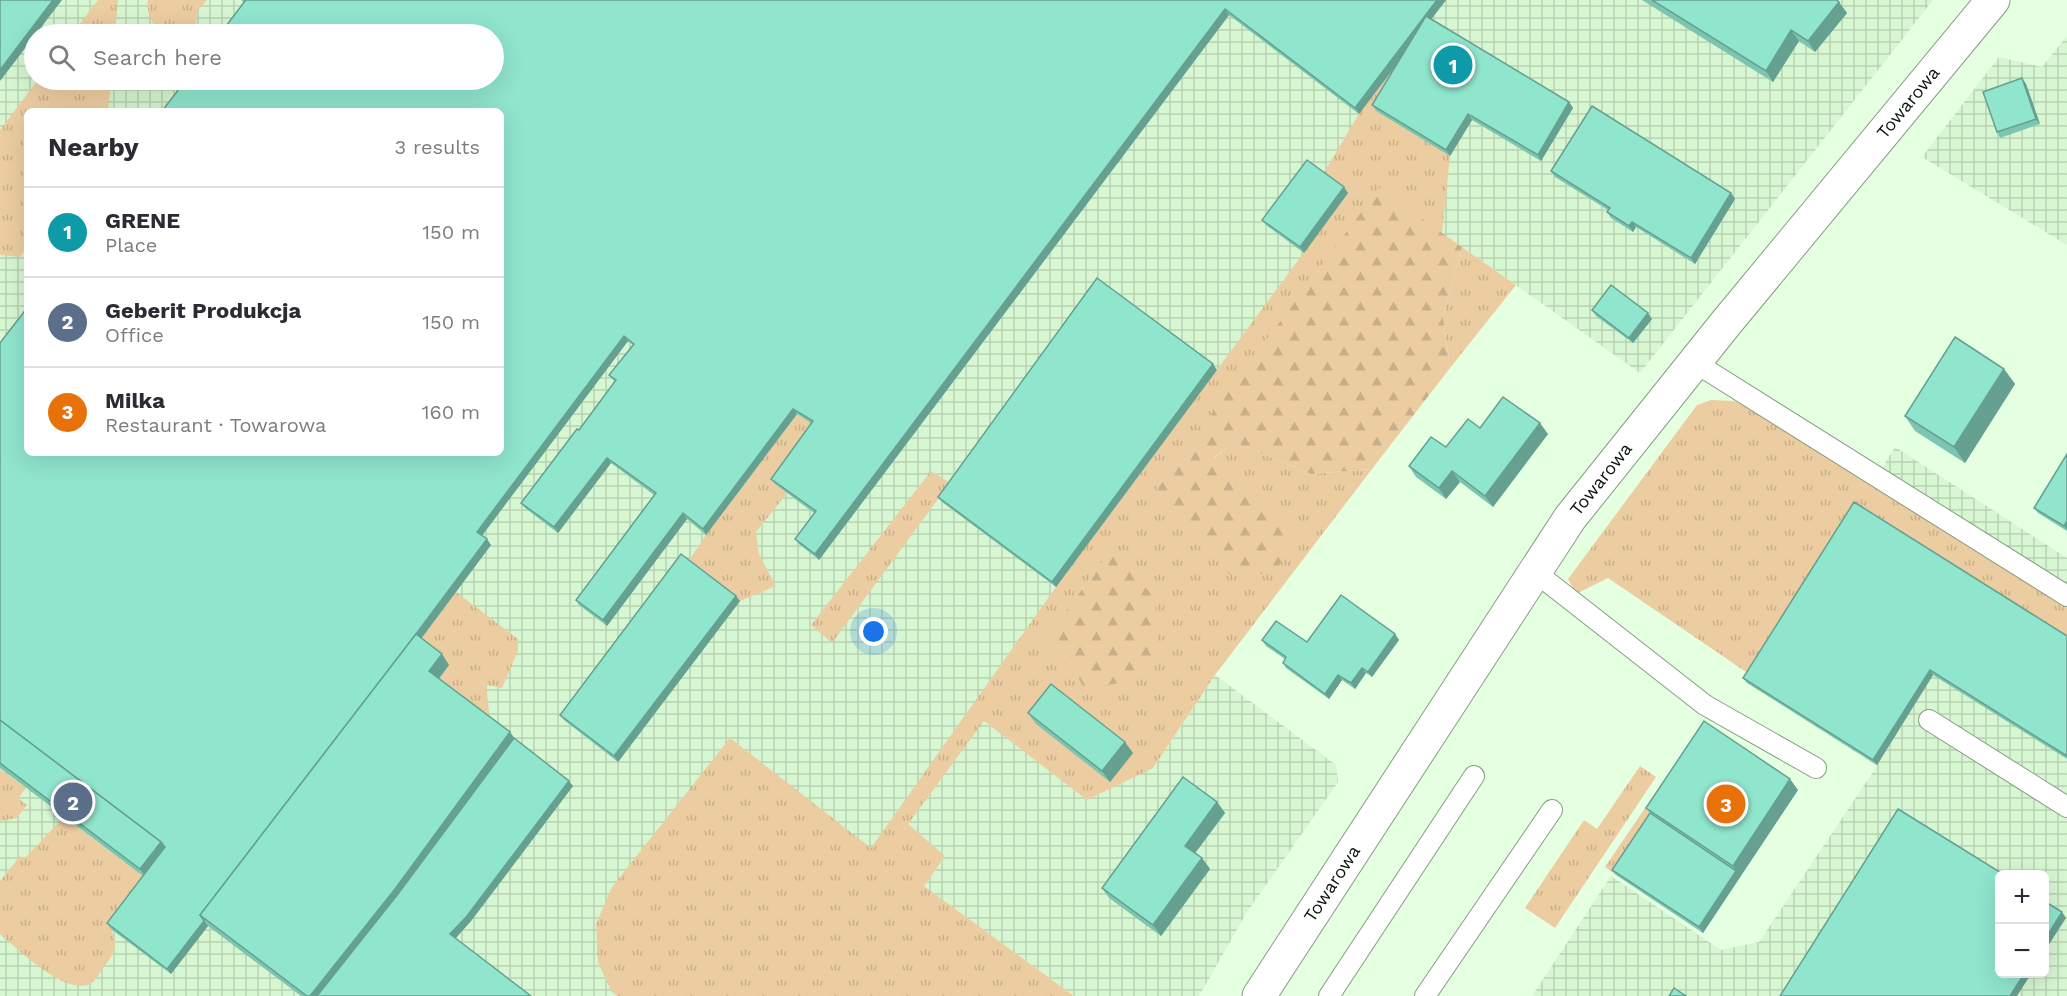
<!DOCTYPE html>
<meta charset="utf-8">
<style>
body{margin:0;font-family:"Work Sans",sans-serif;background:#f2f2f3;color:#2b2b33}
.controls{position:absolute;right:18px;bottom:18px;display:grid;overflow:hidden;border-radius:9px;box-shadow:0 6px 24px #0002}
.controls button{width:54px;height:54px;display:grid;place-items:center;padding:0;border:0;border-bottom:2px solid #e1e1e2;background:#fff;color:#2b2b33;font:30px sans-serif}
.you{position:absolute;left:874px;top:632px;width:21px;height:21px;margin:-15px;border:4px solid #fff;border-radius:50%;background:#1a73e8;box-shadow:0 0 0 9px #1a73e833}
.badge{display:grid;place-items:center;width:39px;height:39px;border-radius:50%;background:#8242b7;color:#fff;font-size:20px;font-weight:700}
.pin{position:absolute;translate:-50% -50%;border:3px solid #fff;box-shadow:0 2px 6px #0006}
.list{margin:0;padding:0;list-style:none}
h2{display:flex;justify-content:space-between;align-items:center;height:78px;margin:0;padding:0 24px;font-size:26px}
h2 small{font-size:20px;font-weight:400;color:#7c7c81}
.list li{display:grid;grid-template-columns:39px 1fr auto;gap:18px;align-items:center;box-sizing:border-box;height:90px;padding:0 24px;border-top:2px solid #e1e1e2}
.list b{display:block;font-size:22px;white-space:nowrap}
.list p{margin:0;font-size:20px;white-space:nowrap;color:#7c7c81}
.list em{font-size:20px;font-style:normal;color:#7c7c81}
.icon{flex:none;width:33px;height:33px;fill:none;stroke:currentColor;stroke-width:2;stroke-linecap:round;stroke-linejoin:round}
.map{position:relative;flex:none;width:2067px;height:996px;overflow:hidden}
.search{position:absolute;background:#fff;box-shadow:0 6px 24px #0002;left:24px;top:24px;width:480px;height:66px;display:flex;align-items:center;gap:15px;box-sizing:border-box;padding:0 21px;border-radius:33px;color:#7c7c81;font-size:22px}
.panel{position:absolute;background:#fff;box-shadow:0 6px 24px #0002;left:24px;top:108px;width:480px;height:348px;border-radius:9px}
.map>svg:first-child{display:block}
.industrial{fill:url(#industrial-grid);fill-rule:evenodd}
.grass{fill:url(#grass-tufts);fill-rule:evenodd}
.forest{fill:url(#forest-firs)}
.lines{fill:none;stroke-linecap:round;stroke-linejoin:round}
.service-casing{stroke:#869e83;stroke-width:22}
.tertiary-casing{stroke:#869e83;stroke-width:35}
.service{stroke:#fff;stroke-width:20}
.tertiary{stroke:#fff;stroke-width:33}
.wall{fill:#7cc5b0}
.shaded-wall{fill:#65a090}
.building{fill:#90e5cd;stroke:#65a090;stroke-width:1.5}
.labels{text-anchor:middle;stroke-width:4.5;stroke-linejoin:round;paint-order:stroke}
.street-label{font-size:18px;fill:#0a1309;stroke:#e5ffe1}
</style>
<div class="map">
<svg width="2067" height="996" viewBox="0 0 2067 996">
<defs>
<pattern id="industrial-grid" width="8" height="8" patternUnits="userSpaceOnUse" patternTransform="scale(1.5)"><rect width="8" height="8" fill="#d7f6d2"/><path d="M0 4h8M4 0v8" fill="none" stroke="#b7d2b3"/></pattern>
<pattern id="grass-tufts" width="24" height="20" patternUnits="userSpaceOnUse" patternTransform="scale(1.5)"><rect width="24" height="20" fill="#eccda1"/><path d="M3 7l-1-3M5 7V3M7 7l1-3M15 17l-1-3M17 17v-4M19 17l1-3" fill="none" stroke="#c9af89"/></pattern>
<pattern id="forest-firs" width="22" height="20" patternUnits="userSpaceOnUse" patternTransform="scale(1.5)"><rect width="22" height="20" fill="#eccda1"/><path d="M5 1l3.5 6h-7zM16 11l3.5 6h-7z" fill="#c9af89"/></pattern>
</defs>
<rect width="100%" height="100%" fill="#e5ffe1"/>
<g class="industrial">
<path d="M0,0H1933L1640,373L1379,188L1153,768L1215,675L1336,765L1338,782L1247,912L1199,996H1074L923,886L781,996H0ZM34,34H494V80H34ZM27,111H501V453H27Z"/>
<polygon points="2067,36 2067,245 1922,157 1999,57 2042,67"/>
<path d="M1895,447L2067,558V996H1532L1611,876L1721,950L1759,942L1877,766L1748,683ZM2000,874H2044V974H2000Z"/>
</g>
<g class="grass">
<polygon points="98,0 118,0 115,34 72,34"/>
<path d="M148,0H207L197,12L196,25L187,34C181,35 173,36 167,34C153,31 146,13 148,0Z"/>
<path d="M1429,21L1376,111L1450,156L1442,233L1379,189L1156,489L1294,534L1231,483L1213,459L1234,442L1311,474L1372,469L1215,675L1153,768L1087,800L984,721L908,824L945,856L924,886L1074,996H617L611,991L598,962L596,924L612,887L730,738L871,848L1056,587L1348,193L1323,174L1359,114ZM1110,552L1135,681L1084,687L1068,659L1044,640Z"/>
<polygon points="38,80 111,80 108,111 27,111 27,247 20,257 0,255 0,130"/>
<polygon points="1462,247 1516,285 1450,368 1443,317"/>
<polygon points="1711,400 1734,401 1757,412 2067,608 2067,639 1752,676 1608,578 1576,594 1568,579 1697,405"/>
<polygon points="797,414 817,426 788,492 756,532 759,554 776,586 740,601 688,562 706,535"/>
<polygon points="931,471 950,483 832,643 811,625"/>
<polygon points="456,592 518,639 518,651 502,688 486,685 490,722 436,682 449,665 411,652"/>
<polygon points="1640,766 1656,777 1555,928 1525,908 1584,820 1597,829"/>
<polygon points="0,769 26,788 18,798 27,805 17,818 0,821"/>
<polygon points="1664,780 1675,786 1616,875 1605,867"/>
<path d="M64,817L148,880L111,929C118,947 116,951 104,967C100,972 96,981 90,984C65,996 18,949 0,934V881L20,856L24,859Z"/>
</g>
<g class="forest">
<polygon points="1379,188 1462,247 1443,317 1450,368 1372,469 1311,474 1234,442 1213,458 1231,483 1295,534 1275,574 1229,574 1156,489"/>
<polygon points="1110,552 1155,597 1158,652 1135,681 1084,688 1068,659 1044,640"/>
</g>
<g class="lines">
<g class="service-casing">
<g id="service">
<polyline points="1694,362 2067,596"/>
<polyline points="1535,572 1705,705 1816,768"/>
<polyline points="1929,720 2067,807"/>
<polyline points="1329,996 1474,776"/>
<polyline points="1425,996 1552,810"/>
</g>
</g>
<g class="tertiary-casing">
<g id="tertiary">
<path id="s1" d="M1259,996L1570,518L1726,323L1993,0"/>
</g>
</g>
<use href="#service" class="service"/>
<use href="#tertiary" class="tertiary"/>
</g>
<g class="wall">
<polygon points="241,0 1446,0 1431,19 1569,102 1573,108 1541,161 1472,120 1450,156 1376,111 1372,105 1398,62 1359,114 1229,15 819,560 799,544 795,539 814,513 775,484 771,479 811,423 797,414 706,535 687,519 607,626 579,605 576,600 654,495 611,463 558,533 525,508 521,503 579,430 615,382 609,375 633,345 628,341 482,535 491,545 421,638 449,665 439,679 514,738 573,786 471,921 456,938 531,996 301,996 208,926 171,974 111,929 107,923 143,876 0,768 0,343 27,453 244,2"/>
<polygon points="1642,0 1837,0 1847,13 1815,52 1799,41 1773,82"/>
<polygon points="2022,78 2026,84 2040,124 2000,138 1997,132"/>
<polygon points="1551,171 1731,193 1735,199 1695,264 1636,227 1633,232 1611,218 1607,212 1608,210 1555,177"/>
<polygon points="1348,193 1304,253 1266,225 1262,220"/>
<polygon points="1592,310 1652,319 1633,343 1596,316"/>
<polygon points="2004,369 2015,384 1965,463 1915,431 1905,416"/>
<polygon points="1217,370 1056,587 942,502 938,497"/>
<polygon points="1480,428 1548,434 1493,507 1460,482 1446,499 1416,477 1409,466 1446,447"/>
<polygon points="2067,454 2067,531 2038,513 2034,508"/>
<polygon points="736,596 740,601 618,762 564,720 560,715"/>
<polygon points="1395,634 1399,640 1372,677 1366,673 1355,689 1342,680 1329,699 1286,668 1283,663 1285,659 1266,646 1262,640 1307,642"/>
<polygon points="2067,636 2067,759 1933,675 1877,765 1747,683 1743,678"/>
<polygon points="1028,713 1133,753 1110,782 1036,724"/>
<polygon points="1798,790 1703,933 1616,875 1612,870 1650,813 1646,808"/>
<polygon points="1217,802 1225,813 1195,853 1202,858 1210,869 1161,936 1109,898 1102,888"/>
</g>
<g class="shaded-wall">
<polygon points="53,0 62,0 0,81 0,70"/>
<polygon points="1437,0 1446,0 1359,114 1355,108"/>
<polygon points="1839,2 1847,13 1815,52 1808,41"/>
<polygon points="1225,9 1229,15 819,560 815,554"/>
<polygon points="1791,30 1799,41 1773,82 1766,71"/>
<polygon points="2022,78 2026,84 2040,124 2036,119"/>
<polygon points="1569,102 1573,108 1541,161 1538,155"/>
<polygon points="1468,114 1472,120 1450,156 1446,150"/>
<polygon points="1344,187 1348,193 1304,253 1300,247"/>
<polygon points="1731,193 1735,199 1695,264 1691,258"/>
<polygon points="1632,222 1636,227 1633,232 1629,226"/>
<polygon points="1648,313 1652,319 1633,343 1629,338"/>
<polygon points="624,336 628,341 481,537 477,532"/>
<polygon points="1213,364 1217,370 1056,587 1052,582"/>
<polygon points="2004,369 2015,384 1965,463 1954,447"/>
<polygon points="793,409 797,414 706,535 703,529"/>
<polygon points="1540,423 1548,434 1493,507 1485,496"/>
<polygon points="607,458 611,463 558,533 554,527"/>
<polygon points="1452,471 1460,482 1446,499 1439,488"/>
<polygon points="683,513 687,519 607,626 603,620"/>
<polygon points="2067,521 2067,530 2064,526"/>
<polygon points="487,539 491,545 412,651 407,647"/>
<polygon points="736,596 740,601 618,762 614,756"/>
<polygon points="1395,634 1399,640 1372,677 1368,672"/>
<polygon points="442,654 449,665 436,682 429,671"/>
<polygon points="1362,668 1366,673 1355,689 1351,683"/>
<polygon points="1930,670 1933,675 1877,765 1873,760"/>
<polygon points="1338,675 1342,680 1329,699 1325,694"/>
<polygon points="510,732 518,743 326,996 310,996"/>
<polygon points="1125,742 1133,753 1110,782 1102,771"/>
<polygon points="1790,779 1798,790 1703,933 1699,927 1736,871 1733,866"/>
<polygon points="569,781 573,786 471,921 454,940 450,934"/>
<polygon points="1217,802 1225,813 1193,856 1185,846"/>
<polygon points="161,842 169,853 148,880 140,869"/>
<polygon points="1202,858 1210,869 1161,936 1153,925"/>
<polygon points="2062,912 2066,918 2044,952 2044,941"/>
<polygon points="204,921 208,926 171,974 167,969"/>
<polygon points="2024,974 2031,974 2017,996 2010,996"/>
</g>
<g class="building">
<polygon points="0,0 53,0 0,70"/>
<polygon points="244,0 1437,0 1355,108 1225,9 815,554 795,539 816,511 771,479 813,421 793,409 703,529 683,513 603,620 576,600 656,493 607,458 554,527 521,503 577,429 579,430 616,380 609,375 634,344 624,336 477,532 487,539 416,634 200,915 204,921 167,969 107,923 165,847 161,842 0,720 0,343 27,308 27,453 501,453 501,111 162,111 186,80 494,80 494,34 220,34 245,1"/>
<polygon points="1652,0 1837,0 1839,2 1808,41 1791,30 1766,71"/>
<polygon points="1426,16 1569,102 1538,155 1468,114 1446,150 1372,105"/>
<polygon points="2022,78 2036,119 1997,132 1983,92"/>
<polygon points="1592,106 1731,193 1691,258 1632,222 1629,226 1607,212 1610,208 1551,171"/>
<polygon points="1307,160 1344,187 1300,247 1262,220"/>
<polygon points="1097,278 1213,364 1052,582 938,497"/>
<polygon points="1611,285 1648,313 1629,338 1592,310"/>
<polygon points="1955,337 2004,369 1954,447 1905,416"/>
<polygon points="1503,397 1540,423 1485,496 1452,471 1439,488 1409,466 1431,437 1446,447 1468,419 1480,428"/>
<polygon points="2067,454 2067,521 2064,526 2034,508"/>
<polygon points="1854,502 2067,636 2067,756 1930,670 1873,760 1743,678"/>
<polygon points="681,554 736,596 614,756 560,715"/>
<polygon points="1341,595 1395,634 1368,672 1362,668 1351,683 1338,675 1325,694 1283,663 1286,657 1262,640 1276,621 1307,642"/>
<polygon points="416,634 442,654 429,671 510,732 395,889 310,996 307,996 200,915"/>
<polygon points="1051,684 1125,742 1102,771 1028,713"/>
<polygon points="0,720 161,842 140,869 0,763"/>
<polygon points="1704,721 1790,779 1733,866 1646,808"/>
<polygon points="514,738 569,781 467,916 450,934 531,996 317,996 398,894"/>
<polygon points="1183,777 1217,802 1185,846 1202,858 1153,925 1102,888"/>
<polygon points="1898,809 2003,874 2000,874 2000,974 2024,974 2010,996 1780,996"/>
<polygon points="1650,813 1736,871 1699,927 1612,870"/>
<polygon points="2044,901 2062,912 2044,941"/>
<polygon points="1674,988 1686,996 1669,996"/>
</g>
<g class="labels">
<g class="street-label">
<text dy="6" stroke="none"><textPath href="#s1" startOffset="1106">Towarowa</textPath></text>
<text dy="6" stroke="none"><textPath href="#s1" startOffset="620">Towarowa</textPath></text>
<text dy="6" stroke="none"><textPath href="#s1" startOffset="134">Towarowa</textPath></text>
</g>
</g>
</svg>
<div class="controls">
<button>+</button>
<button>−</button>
</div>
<div class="you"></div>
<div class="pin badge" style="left:1453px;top:65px;background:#0f9aa8">1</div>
<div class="pin badge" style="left:73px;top:802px;background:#5c6f8a">2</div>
<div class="pin badge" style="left:1726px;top:804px;background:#e8710a">3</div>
<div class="search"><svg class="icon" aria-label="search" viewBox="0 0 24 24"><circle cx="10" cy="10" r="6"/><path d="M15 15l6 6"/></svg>Search here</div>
<section class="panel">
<h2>Nearby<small>3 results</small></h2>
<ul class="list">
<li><span class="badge" style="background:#0f9aa8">1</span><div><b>GRENE</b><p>Place</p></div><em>150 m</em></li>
<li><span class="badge" style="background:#5c6f8a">2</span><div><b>Geberit Produkcja</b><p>Office</p></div><em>150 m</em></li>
<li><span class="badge" style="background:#e8710a">3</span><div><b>Milka</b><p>Restaurant · Towarowa</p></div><em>160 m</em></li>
</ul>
</section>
</div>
